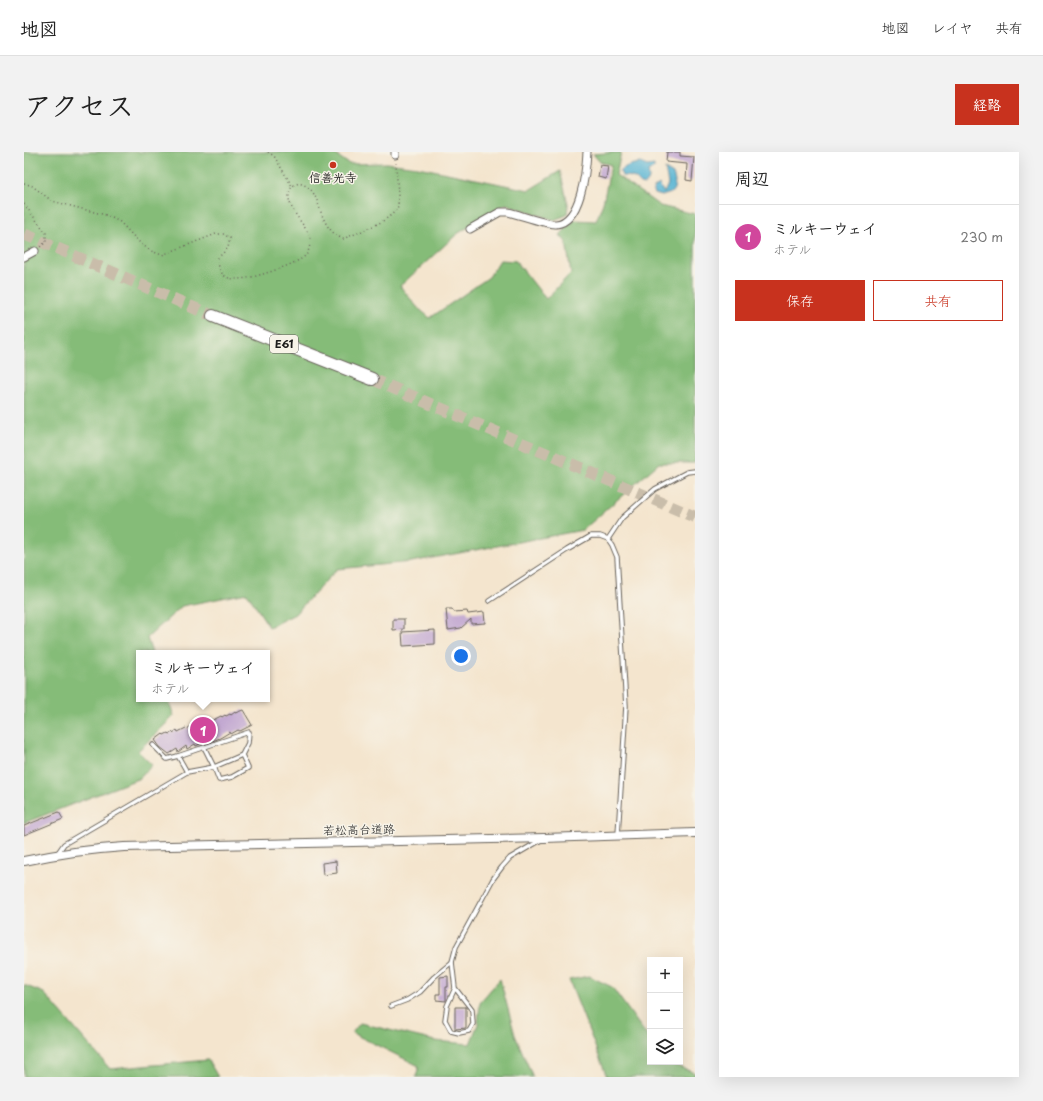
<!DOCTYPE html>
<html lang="ja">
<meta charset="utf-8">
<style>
body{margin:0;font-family:"Playpen Sans","Klee One",sans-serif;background:#f2f2f2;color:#222}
.controls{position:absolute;right:12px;bottom:12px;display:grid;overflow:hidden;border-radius:0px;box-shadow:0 4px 16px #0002}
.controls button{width:36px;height:36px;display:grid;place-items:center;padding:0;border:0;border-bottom:1px solid #e0e0e0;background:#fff;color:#222;font:20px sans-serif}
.you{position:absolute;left:437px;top:504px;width:14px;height:14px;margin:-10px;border:3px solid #fff;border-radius:50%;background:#1a73e8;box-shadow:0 0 0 6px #1a73e833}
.badge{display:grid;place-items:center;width:26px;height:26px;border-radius:50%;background:#c8321e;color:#fff;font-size:13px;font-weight:700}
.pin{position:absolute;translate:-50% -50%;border:2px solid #fff;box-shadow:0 1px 4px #0006}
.popup{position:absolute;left:112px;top:498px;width:134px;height:52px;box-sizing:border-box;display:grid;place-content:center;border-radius:0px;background:#fff;filter:drop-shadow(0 1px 3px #0005);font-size:13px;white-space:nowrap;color:#767676}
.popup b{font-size:15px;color:#222}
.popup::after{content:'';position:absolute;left:50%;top:100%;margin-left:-8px;border:8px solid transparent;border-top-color:#fff}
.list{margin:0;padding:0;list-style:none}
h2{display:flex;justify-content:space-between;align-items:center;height:52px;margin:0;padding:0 16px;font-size:17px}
h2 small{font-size:13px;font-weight:400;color:#767676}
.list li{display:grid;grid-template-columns:26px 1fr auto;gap:12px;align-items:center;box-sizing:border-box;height:64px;padding:0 16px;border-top:1px solid #e0e0e0}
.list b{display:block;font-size:15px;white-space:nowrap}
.list p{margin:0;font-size:13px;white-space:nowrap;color:#767676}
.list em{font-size:13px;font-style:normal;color:#767676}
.actions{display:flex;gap:8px;padding:12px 16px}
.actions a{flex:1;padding:9px 0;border:1px solid #c8321e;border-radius:0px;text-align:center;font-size:14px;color:#c8321e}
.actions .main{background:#c8321e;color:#fff}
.icon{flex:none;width:22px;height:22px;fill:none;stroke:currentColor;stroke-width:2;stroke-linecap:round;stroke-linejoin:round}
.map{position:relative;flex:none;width:671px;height:925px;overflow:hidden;border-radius:0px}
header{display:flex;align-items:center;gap:24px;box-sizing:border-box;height:56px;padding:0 20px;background:#fff;border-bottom:1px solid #e0e0e0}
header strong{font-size:19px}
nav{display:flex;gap:22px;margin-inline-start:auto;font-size:14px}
.intro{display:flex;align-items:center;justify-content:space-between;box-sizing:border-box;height:96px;padding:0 24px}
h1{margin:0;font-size:28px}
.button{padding:10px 18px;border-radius:0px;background:#c8321e;color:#fff;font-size:14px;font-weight:700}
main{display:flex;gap:24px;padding:0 24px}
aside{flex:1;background:#fff;border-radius:0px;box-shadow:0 4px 16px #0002}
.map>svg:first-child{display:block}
.forest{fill:#85bc78;stroke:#506c4a}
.water{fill:#55b3d3;stroke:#386878}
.building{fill:#c2a8d1}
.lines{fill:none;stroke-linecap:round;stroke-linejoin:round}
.motorway-tunnel{stroke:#c9bdaa;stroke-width:12;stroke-dasharray:12 6;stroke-linecap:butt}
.service-casing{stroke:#68625a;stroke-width:5.5}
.minor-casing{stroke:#68625a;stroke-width:9}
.tertiary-casing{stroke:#68625a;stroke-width:10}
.motorway-casing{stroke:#68625a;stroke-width:14}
.path{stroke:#68625a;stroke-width:1.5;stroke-dasharray:1 3;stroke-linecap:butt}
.service{stroke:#fff;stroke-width:3.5}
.minor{stroke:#fff;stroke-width:7}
.tertiary{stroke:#fff;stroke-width:8}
.motorway{stroke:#fff;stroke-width:12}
.poi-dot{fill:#c8321e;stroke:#f7f3e8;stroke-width:1.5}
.labels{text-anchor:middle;stroke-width:3;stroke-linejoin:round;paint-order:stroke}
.shield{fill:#f7f3e8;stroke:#5e5c59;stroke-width:1}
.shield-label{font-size:11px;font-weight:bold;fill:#1c1c1c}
.poi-label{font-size:12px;font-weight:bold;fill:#1c1c1c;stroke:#f7f3e8}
.street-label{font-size:12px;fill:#1c1c1c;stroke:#f7f3e8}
</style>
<header>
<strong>地図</strong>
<nav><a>地図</a><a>レイヤ</a><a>共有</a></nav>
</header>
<div class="intro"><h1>アクセス</h1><a class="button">経路</a></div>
<main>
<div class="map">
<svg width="671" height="925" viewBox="0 0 671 925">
<rect width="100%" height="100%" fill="#f7f3e8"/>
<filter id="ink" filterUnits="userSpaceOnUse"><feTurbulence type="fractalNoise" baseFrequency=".025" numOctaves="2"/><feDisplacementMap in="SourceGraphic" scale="8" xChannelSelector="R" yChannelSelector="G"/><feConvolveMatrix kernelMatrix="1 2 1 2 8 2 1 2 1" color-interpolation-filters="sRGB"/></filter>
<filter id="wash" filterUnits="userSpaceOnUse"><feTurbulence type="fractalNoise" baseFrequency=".012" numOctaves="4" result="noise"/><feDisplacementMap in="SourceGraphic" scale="16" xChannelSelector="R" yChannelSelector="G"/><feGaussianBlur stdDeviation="0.9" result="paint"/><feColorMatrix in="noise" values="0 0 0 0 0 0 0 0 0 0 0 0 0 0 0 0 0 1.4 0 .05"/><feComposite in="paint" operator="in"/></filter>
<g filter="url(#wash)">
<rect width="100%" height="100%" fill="#f4e5ce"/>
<g class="forest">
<polygon points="0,0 308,0 325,12 362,11 394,15 505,38 536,19 544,52 543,63 530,68 482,52 433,82 376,134 393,155 406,166 465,125 476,108 492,109 522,147 547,121 542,90 536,83 550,68 572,69 579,51 587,13 576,10 569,2 597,0 592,23 636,54 671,62 671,311 635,311 559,378 387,410 313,417 271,462 245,475 223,441 158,454 123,486 128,501 115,501 115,547 144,547 150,564 114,599 128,613 116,626 0,671"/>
<polygon points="565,824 588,835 626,888 626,910 642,910 671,921 671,925 583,925 545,828"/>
<polygon points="476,827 491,883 509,925 392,925 395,914 328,881 336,871 411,889 446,892 454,872 456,850"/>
<polygon points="0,833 20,841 86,917 184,908 194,925 0,925"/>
</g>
<g class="water">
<path d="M617,11L623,14L630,13V16L624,20C626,27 625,29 620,33C615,32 615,29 612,27C608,24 602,24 598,24L596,19C603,13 608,12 617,11Z"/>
<polygon points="641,17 649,22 651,29 650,37 647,41 638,44 631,42 629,37 635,32 640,41 644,32"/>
</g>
<g id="blocks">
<g class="building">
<polygon points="643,0 656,0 656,4 670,5 668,29 662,28 663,12 642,10"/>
<polygon points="576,13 584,14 582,27 574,25"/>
<polygon points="422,457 428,457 430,460 443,459 444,462 460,460 461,471 447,472 447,467 437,476 424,478"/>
<polygon points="369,467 380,467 380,477 369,478"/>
<polygon points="411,478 411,492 379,494 378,480"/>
<polygon points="219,558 228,573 216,579 214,578 207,582 206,580 196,586 181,592 179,590 172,594 171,592 163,597 162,594 154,600 153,597 145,602 136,595 131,588 139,582 140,583 144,581 145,582 149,580 149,581 153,578 154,580 162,576 163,577 166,575 168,578 186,567 187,569 197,564 198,565 201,563 202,564 206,562 207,563 211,560 211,561"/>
<polygon points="35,660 39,667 0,683 0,674"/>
<polygon points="312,709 313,721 299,723 298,711"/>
<polygon points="424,824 424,835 422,835 422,849 412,848 412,842 416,842 416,825"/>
<polygon points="431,855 442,855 442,876 431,877"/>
</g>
</g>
</g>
<g filter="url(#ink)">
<use href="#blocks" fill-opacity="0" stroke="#68625a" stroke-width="1"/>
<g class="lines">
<g class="motorway-tunnel">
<polyline points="0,82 189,164"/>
<polyline points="348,227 671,365"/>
</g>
<g class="service-casing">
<g id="service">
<polyline points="584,387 598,366 631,337 663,320 671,319"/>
<polyline points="465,449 543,398 567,384 576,384 584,387 588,393 593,405 602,554 594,683"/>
<polyline points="129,593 143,607 154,604"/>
<polyline points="180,595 190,615 195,628 208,625 224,616 218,603"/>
<polyline points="33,702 40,692 163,620 190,615 218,603 224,591 225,580 154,604 163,620"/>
<polyline points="431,836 423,854 421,868 427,879 435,881 445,879 449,872 448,858 431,836 428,810 432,795 469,727 478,715 486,706 517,688"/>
<polyline points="367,854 383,848 396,840 410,825 428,810"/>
</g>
</g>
<g class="minor-casing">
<g id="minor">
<polyline points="371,0 371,3"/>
<path d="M446,77L476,60H484C494,62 523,73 532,72C557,70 562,19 563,0"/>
<polyline points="0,105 11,99"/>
</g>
</g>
<g class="tertiary-casing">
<path id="tertiary" d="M0,709C33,702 66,697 100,695L520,686L671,681"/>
</g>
<g class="motorway-casing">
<polyline id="motorway" points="189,164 348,227"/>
</g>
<g class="path">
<polyline points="244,0 250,4 268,34"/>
<path d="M0,32L7,33L28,49L82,63L96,70L116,91L127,99L138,103L192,82H199L206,86L204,96L194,106C194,126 205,129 223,126C235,124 274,112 282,103C286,98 287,89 285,83C280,72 270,63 266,51C262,40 269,26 282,34C299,43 292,75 319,87C332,81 369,69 374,54C375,48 372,19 372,11"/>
<polyline points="0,52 22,81 22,90 16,95"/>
</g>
<use href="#service" class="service"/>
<use href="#minor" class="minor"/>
<use href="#tertiary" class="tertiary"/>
<use href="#motorway" class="motorway"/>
</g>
</g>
<circle class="poi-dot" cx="309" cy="13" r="4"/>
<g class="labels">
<rect class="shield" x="246" y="183" width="28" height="18" rx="3"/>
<g class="shield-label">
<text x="260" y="196">E61</text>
</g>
<g class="poi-label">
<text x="309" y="30">信善光寺</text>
</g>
<g class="street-label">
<text transform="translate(335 678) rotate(-1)" y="4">若松高台道路</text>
</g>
</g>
</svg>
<div class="controls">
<button>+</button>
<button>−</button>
<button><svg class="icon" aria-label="layers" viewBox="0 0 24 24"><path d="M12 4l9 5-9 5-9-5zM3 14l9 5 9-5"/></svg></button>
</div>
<div class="you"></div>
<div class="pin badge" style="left:179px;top:578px;background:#d1479c">1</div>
<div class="popup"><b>ミルキーウェイ</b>ホテル</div>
</div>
<aside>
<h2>周辺<small></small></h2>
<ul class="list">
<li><span class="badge" style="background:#d1479c">1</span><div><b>ミルキーウェイ</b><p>ホテル</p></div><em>230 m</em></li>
</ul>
<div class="actions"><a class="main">保存</a><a>共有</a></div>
</aside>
</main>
